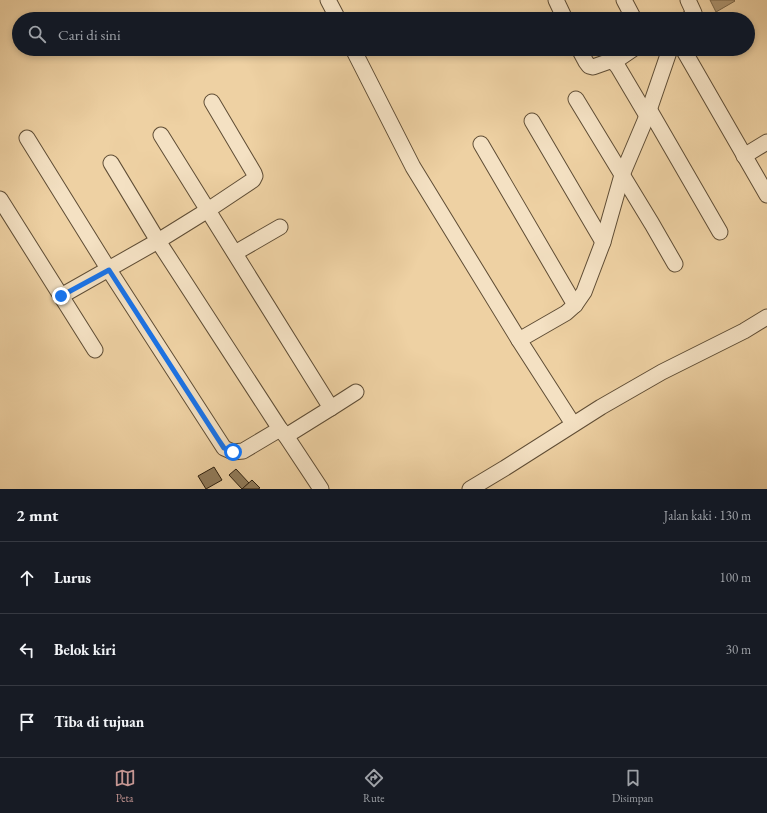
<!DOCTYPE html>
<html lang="id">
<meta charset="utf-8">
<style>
body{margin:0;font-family:"EB Garamond",serif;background:#242831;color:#f1f3f6}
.stop{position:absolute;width:12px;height:12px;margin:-9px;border:3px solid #1a73e8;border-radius:50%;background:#fff}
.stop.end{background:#1a73e8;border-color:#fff;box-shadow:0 1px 4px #0008}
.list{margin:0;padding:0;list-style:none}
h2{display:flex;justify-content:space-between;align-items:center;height:52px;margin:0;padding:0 16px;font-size:17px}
h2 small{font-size:13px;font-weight:400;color:#9ea1a6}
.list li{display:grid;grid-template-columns:26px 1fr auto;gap:12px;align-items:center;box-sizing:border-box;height:72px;padding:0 16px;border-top:1px solid #363941}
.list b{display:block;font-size:15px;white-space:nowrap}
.list em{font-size:13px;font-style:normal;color:#9ea1a6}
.icon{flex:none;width:22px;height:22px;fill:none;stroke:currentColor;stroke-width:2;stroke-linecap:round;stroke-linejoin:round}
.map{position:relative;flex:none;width:767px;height:489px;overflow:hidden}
.search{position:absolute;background:#171b24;box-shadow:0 2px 6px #0003;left:12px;right:12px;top:12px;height:44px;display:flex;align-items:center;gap:10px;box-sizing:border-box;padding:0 14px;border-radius:22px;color:#9ea1a6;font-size:15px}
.sheet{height:268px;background:#171b24}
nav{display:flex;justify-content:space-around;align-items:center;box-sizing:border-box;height:56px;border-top:1px solid #363941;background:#171b24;font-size:11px;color:#9ea1a6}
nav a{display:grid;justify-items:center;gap:2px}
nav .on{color:#c59692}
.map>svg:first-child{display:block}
.water{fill:#ad9571;stroke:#7b674a}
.building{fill:#927d5c;stroke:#2f2110}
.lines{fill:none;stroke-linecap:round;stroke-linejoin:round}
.minor-casing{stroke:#5f4d35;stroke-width:17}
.minor{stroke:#f4e1c3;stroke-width:15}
.route{stroke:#1a73e8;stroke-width:5}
</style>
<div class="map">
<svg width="767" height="489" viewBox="0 0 767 489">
<rect width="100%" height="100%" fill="#eed1a3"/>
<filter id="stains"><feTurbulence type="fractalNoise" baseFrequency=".005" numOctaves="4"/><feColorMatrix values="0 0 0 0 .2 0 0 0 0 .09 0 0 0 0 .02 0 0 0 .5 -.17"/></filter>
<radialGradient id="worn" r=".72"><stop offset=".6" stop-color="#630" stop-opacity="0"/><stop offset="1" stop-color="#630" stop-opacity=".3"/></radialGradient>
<polygon class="water" points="710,0 734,0 735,1 716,12"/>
<g class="building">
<polygon points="214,467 222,480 206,489 198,476"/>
<polygon points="236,469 249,483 242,489 229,475"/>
<polygon points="252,480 260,488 258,489 242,489"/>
</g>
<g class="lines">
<g class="minor-casing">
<g id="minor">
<polyline points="328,0 338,19"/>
<polyline points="556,0 565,19"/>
<polyline points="624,0 634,19"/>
<polyline points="688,0 694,13 688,19"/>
<polyline points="353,49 413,167 519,340 573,424"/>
<polyline points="579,49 586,62 589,66 593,67 610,61 614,62 618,67 647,116"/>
<polyline points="683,49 767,195"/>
<polyline points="614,62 633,49"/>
<polyline points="576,99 652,224 675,264"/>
<polyline points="649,109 720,232"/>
<polyline points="532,121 603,242"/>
<polyline points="161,135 331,408 286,436"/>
<polyline points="27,138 109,270 224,448 233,452 243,451 280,429"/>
<polyline points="481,144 575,305"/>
<polyline points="744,156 767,142"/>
<polyline points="111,163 158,241 280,429 286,436 321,489"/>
<polyline points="0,199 95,350"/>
<polyline points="235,253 280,227"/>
<polyline points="61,296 158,241 208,210 253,180 255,176 254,173 212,102"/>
<polyline points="519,340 566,313 575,305 584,292 603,242 622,175 647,116 670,49"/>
<polyline points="331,408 356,392"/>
<polyline points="470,489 505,468 601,407 662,372 744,331 767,317"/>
</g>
</g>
<use href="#minor" class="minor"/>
</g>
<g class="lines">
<polyline class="route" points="61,296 109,270 218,439 224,448 233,452"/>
</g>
<rect width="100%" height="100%" filter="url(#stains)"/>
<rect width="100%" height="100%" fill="url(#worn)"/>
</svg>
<div class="stop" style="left:233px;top:452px"></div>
<div class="stop end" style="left:61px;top:296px"></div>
<div class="search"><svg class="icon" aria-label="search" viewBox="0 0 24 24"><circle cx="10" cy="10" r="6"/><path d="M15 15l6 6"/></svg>Cari di sini</div>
</div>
<section class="sheet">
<h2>2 mnt<small>Jalan kaki · 130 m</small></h2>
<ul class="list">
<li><svg class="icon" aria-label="ahead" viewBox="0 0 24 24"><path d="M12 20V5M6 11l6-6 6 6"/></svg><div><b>Lurus</b></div><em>100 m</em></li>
<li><svg class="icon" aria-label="left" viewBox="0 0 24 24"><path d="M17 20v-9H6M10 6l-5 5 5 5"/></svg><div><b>Belok kiri</b></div><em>30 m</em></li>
<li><svg class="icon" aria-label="arrive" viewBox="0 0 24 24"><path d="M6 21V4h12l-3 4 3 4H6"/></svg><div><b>Tiba di tujuan</b></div></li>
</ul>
</section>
<nav>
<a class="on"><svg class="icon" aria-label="map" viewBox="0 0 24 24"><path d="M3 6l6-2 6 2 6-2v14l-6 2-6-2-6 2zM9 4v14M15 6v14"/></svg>Peta</a>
<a><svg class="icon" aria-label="directions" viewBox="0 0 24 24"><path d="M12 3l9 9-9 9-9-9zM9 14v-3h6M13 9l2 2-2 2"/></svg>Rute</a>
<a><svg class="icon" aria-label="saved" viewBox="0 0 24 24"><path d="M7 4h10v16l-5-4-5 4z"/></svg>Disimpan</a>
</nav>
